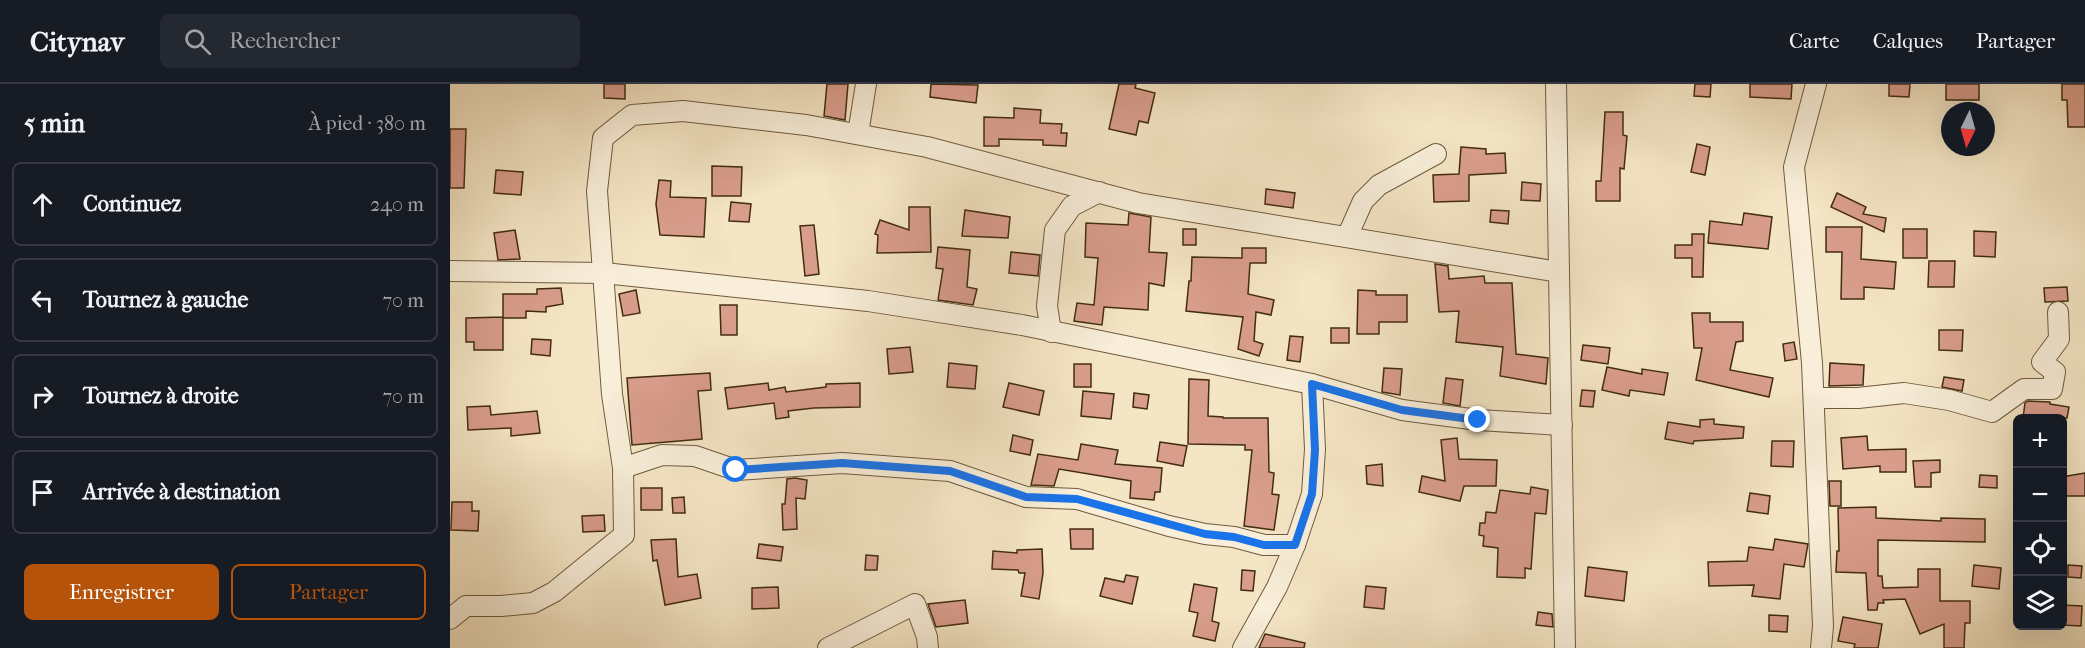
<!DOCTYPE html>
<html lang="fr">
<meta charset="utf-8">
<style>
body{margin:0;font-family:"IM FELL French Canon",serif;background:#242831;color:#f1f3f6}
.controls{position:absolute;right:18px;bottom:18px;display:grid;overflow:hidden;border-radius:9px;box-shadow:0 6px 24px #0002}
.controls button{width:54px;height:54px;display:grid;place-items:center;padding:0;border:0;border-bottom:2px solid #363941;background:#171b24;color:#f1f3f6;font:30px sans-serif}
.compass{position:absolute;left:1491px;top:18px;width:54px;height:54px;border-radius:50%;background:#171b24;box-shadow:0 6px 24px #0002;rotate:185deg}
.stop{position:absolute;width:18px;height:18px;margin:-14px;border:4px solid #1a73e8;border-radius:50%;background:#fff}
.stop.end{background:#1a73e8;border-color:#fff;box-shadow:0 2px 6px #0008}
.list{margin:0;padding:0;list-style:none}
h2{display:flex;justify-content:space-between;align-items:center;height:78px;margin:0;padding:0 24px;font-size:26px}
h2 small{font-size:20px;font-weight:400;color:#9ea1a6}
.list li{display:grid;grid-template-columns:39px 1fr auto;gap:18px;align-items:center;box-sizing:border-box;height:84px;margin:0 12px 12px;padding:0 12px;border:2px solid #363941;border-radius:9px}
.list b{display:block;font-size:22px;white-space:nowrap}
.list em{font-size:20px;font-style:normal;color:#9ea1a6}
.actions{display:flex;gap:12px;padding:18px 24px}
.actions a{flex:1;padding:14px 0;border:2px solid #b45309;border-radius:9px;text-align:center;font-size:21px;color:#b45309}
.actions .main{background:#b45309;color:#fff}
.icon{flex:none;width:33px;height:33px;fill:none;stroke:currentColor;stroke-width:2;stroke-linecap:round;stroke-linejoin:round}
.map{position:relative;flex:none;width:1635px;height:564px;overflow:hidden}
header{display:flex;align-items:center;gap:36px;box-sizing:border-box;height:84px;padding:0 30px;background:#171b24;border-bottom:2px solid #363941}
header strong{font-size:28px}
nav{display:flex;gap:33px;margin-inline-start:auto;font-size:21px}
.search{width:420px;height:54px;background:#242831;display:flex;align-items:center;gap:15px;box-sizing:border-box;padding:0 21px;border-radius:9px;color:#9ea1a6;font-size:22px}
main{display:flex}
aside{flex:1;background:#171b24}
.map>svg:first-child{display:block}
.building{fill:#d99d8c;stroke:#432d0f;stroke-width:1.5}
.lines{fill:none;stroke-linecap:round;stroke-linejoin:round}
.minor-casing{stroke:#6f5b3c;stroke-width:22}
.minor{stroke:#f8eed9;stroke-width:20}
.route{stroke:#1a73e8;stroke-width:8}
</style>
<header>
<strong>Citynav</strong>
<div class="search"><svg class="icon" aria-label="search" viewBox="0 0 24 24"><circle cx="10" cy="10" r="6"/><path d="M15 15l6 6"/></svg>Rechercher</div>
<nav><a>Carte</a><a>Calques</a><a>Partager</a></nav>
</header>
<main>
<aside>
<h2>5 min<small>À pied · 380 m</small></h2>
<ul class="list">
<li><svg class="icon" aria-label="ahead" viewBox="0 0 24 24"><path d="M12 20V5M6 11l6-6 6 6"/></svg><div><b>Continuez</b></div><em>240 m</em></li>
<li><svg class="icon" aria-label="left" viewBox="0 0 24 24"><path d="M17 20v-9H6M10 6l-5 5 5 5"/></svg><div><b>Tournez à gauche</b></div><em>70 m</em></li>
<li><svg class="icon" aria-label="right" viewBox="0 0 24 24"><path d="M7 20v-9h11M14 6l5 5-5 5"/></svg><div><b>Tournez à droite</b></div><em>70 m</em></li>
<li><svg class="icon" aria-label="arrive" viewBox="0 0 24 24"><path d="M6 21V4h12l-3 4 3 4H6"/></svg><div><b>Arrivée à destination</b></div></li>
</ul>
<div class="actions"><a class="main">Enregistrer</a><a>Partager</a></div>
</aside>
<div class="map">
<svg width="1635" height="564" viewBox="0 0 1635 564">
<rect width="100%" height="100%" fill="#f4e5c4"/>
<filter id="stains"><feTurbulence type="fractalNoise" baseFrequency=".00333" numOctaves="4"/><feColorMatrix values="0 0 0 0 .2 0 0 0 0 .09 0 0 0 0 .02 0 0 0 .5 -.17"/></filter>
<radialGradient id="worn" r=".72"><stop offset=".6" stop-color="#630" stop-opacity="0"/><stop offset="1" stop-color="#630" stop-opacity=".3"/></radialGradient>
<g class="building">
<polygon points="154,0 175,0 175,15 154,14"/>
<polygon points="377,0 398,0 395,36 374,32"/>
<polygon points="481,0 528,1 526,19 480,13"/>
<polygon points="669,0 686,0 685,4 705,9 698,39 689,37 686,51 659,45"/>
<polygon points="1245,0 1261,0 1260,13 1244,12"/>
<polygon points="1300,0 1342,0 1341,15 1300,13"/>
<polygon points="1439,0 1460,0 1459,13 1439,12"/>
<rect x="1496" y="0" width="33" height="16"/>
<polygon points="1612,0 1635,0 1635,43 1618,43 1617,16 1612,16"/>
<polygon points="564,24 591,26 590,39 612,40 611,49 617,49 616,62 593,61 593,56 549,55 549,62 534,62 534,33 564,34"/>
<polygon points="1155,28 1173,28 1173,51 1177,52 1174,85 1170,84 1170,117 1146,117 1146,97 1151,97"/>
<polygon points="0,45 16,45 14,104 0,104"/>
<polygon points="1247,60 1260,63 1255,91 1241,88"/>
<polygon points="1011,63 1036,65 1036,70 1055,69 1056,89 1019,91 1019,117 984,118 983,91 1009,90"/>
<polygon points="262,82 292,83 291,112 262,112"/>
<polygon points="46,86 73,88 71,111 44,109"/>
<polygon points="209,96 221,97 220,113 256,114 254,153 210,151 206,120"/>
<polygon points="1072,98 1091,100 1090,117 1071,116"/>
<polygon points="816,105 845,109 843,124 815,120"/>
<polygon points="1387,109 1416,123 1413,130 1436,134 1434,148 1381,123"/>
<polygon points="281,118 301,120 299,138 279,137"/>
<polygon points="459,123 480,123 481,168 427,169 428,151 425,150 430,136 459,146"/>
<polygon points="515,126 560,133 558,154 512,152"/>
<polygon points="1041,126 1059,127 1058,140 1040,138"/>
<polygon points="679,129 701,133 699,168 717,169 714,202 699,199 698,226 654,223 652,241 624,237 627,219 644,221 648,174 635,173 636,139 678,141"/>
<polygon points="1294,129 1322,133 1318,165 1258,159 1260,137 1292,141"/>
<polygon points="364,141 369,190 355,192 350,142"/>
<polygon points="1376,143 1412,143 1411,175 1446,178 1444,205 1414,203 1414,215 1391,215 1392,168 1376,168"/>
<rect x="733" y="145" width="13" height="16"/>
<rect x="1453" y="145" width="24" height="29"/>
<polygon points="65,146 70,175 48,176 44,149"/>
<polygon points="1524,147 1546,148 1545,173 1524,172"/>
<polygon points="1242,150 1254,150 1253,193 1242,193 1242,174 1225,174 1225,161 1242,161"/>
<polygon points="488,163 520,166 517,203 527,205 523,221 488,216 493,185 486,184"/>
<polygon points="792,164 816,164 816,179 800,179 798,210 824,216 821,231 806,228 804,257 813,260 809,272 788,265 793,233 736,227 739,197 741,197 742,173 792,174"/>
<polygon points="561,168 590,171 588,192 559,189"/>
<polygon points="1479,177 1505,177 1504,203 1478,203"/>
<polygon points="985,180 998,182 999,195 1034,192 1035,199 1062,199 1066,270 1098,274 1096,300 1050,292 1053,263 1006,258 1009,227 989,228"/>
<polygon points="1617,203 1618,217 1595,218 1594,204"/>
<polygon points="111,204 113,220 96,223 96,228 76,227 76,234 53,234 53,266 24,266 24,258 16,258 16,234 53,233 53,210 87,210 87,205"/>
<polygon points="186,206 190,229 173,232 169,210"/>
<polygon points="908,206 926,207 926,211 957,211 957,238 929,238 929,250 907,250"/>
<polygon points="270,221 287,221 287,251 271,251"/>
<polygon points="1242,229 1260,229 1260,238 1293,238 1293,257 1286,258 1280,286 1323,294 1319,313 1246,296 1252,264 1244,264"/>
<rect x="881" y="244" width="18" height="15"/>
<polygon points="1489,246 1513,246 1512,267 1489,266"/>
<polygon points="840,252 853,253 850,278 837,276"/>
<polygon points="82,255 101,256 100,272 81,270"/>
<polygon points="1344,258 1347,275 1335,277 1333,260"/>
<polygon points="1133,261 1160,264 1158,280 1131,276"/>
<polygon points="460,263 463,288 439,290 437,265"/>
<polygon points="499,279 527,282 525,305 497,303"/>
<polygon points="1380,279 1414,281 1413,301 1379,302"/>
<rect x="624" y="280" width="17" height="23"/>
<polygon points="1157,283 1192,290 1192,285 1218,289 1214,311 1180,306 1179,312 1152,306"/>
<polygon points="934,284 952,285 950,311 932,308"/>
<polygon points="260,289 261,306 248,307 252,355 182,361 177,294"/>
<polygon points="1494,293 1514,296 1512,307 1492,303"/>
<polygon points="996,294 1013,296 1010,322 993,319"/>
<polygon points="739,295 759,296 758,332 773,333 773,334 818,334 819,388 824,389 822,410 829,411 824,446 794,442 802,366 795,366 795,361 738,360"/>
<polygon points="318,299 319,306 335,303 336,308 376,303 376,300 410,299 410,323 364,324 338,327 339,333 326,335 324,319 278,325 275,304"/>
<polygon points="559,299 594,307 589,331 553,323"/>
<polygon points="1132,306 1145,307 1143,323 1130,322"/>
<polygon points="633,307 664,310 661,335 631,332"/>
<polygon points="684,309 699,311 697,325 683,323"/>
<polygon points="1578,317 1600,318 1600,320 1619,323 1617,334 1573,334 1575,319"/>
<polygon points="40,322 41,331 87,327 90,349 61,352 61,344 18,346 17,323"/>
<polygon points="1264,335 1264,340 1294,343 1293,354 1244,357 1243,360 1215,355 1218,338 1250,343 1250,336"/>
<polygon points="563,351 583,356 580,371 560,367"/>
<polygon points="1417,352 1418,366 1456,365 1456,388 1430,388 1430,382 1393,385 1391,354"/>
<polygon points="1007,354 1009,375 1047,376 1046,402 1014,402 1010,417 969,408 972,392 995,397 991,356"/>
<polygon points="1322,357 1344,357 1343,383 1321,382"/>
<polygon points="710,358 737,362 733,382 707,377"/>
<polygon points="631,360 668,366 665,380 712,384 710,408 705,408 704,416 680,414 681,397 609,385 604,402 581,401 588,370 628,376"/>
<polygon points="1490,376 1490,388 1481,389 1481,403 1465,403 1463,377"/>
<polygon points="932,380 933,402 917,400 916,382"/>
<polygon points="1635,389 1635,412 1612,412 1612,393"/>
<polygon points="1530,391 1547,392 1547,404 1529,403"/>
<polygon points="345,394 357,396 355,415 346,414 347,445 333,446 332,420 335,420 337,395"/>
<polygon points="1379,397 1391,397 1391,422 1380,422"/>
<polygon points="1081,403 1098,406 1096,430 1085,429 1081,485 1075,484 1075,494 1047,493 1048,464 1033,462 1034,452 1029,451 1030,439 1035,439 1036,428 1046,429 1050,406 1080,410"/>
<rect x="191" y="404" width="21" height="22"/>
<polygon points="1300,409 1320,412 1318,430 1297,427"/>
<polygon points="234,413 235,429 223,429 222,414"/>
<polygon points="2,418 22,418 22,427 29,427 28,447 1,446"/>
<polygon points="1426,423 1426,434 1491,437 1491,434 1535,435 1535,458 1428,456 1428,492 1432,492 1433,504 1468,503 1468,485 1490,485 1490,517 1520,517 1520,539 1515,539 1514,564 1494,564 1494,540 1470,550 1455,515 1433,516 1434,519 1428,519 1427,526 1418,526 1416,489 1386,488 1387,467 1389,467 1388,424"/>
<polygon points="154,431 155,447 133,448 132,432"/>
<polygon points="620,445 643,445 643,465 621,465"/>
<polygon points="226,455 228,493 247,490 251,514 215,521 207,476 203,477 201,456"/>
<polygon points="1325,455 1358,460 1354,483 1334,480 1330,515 1302,512 1304,501 1259,502 1258,478 1297,477 1299,463 1323,466"/>
<polygon points="309,460 333,463 331,477 307,474"/>
<polygon points="592,465 593,489 589,515 571,512 575,489 569,489 568,486 542,485 543,467 567,469 567,466"/>
<polygon points="416,471 428,472 427,486 415,486"/>
<polygon points="1524,481 1551,484 1549,505 1522,502"/>
<polygon points="1618,481 1632,482 1631,494 1618,493"/>
<polygon points="1138,483 1177,488 1174,517 1135,512"/>
<polygon points="792,486 805,487 803,507 791,506"/>
<polygon points="676,491 688,493 682,520 650,512 655,494 674,498"/>
<polygon points="744,500 767,504 762,537 769,539 765,557 743,552 748,529 739,527"/>
<polygon points="916,502 936,504 934,525 914,523"/>
<polygon points="328,503 329,524 302,525 302,504"/>
<polygon points="515,516 518,539 486,543 478,520"/>
<polygon points="1612,521 1632,522 1631,542 1612,541"/>
<polygon points="1088,528 1102,530 1103,543 1086,541"/>
<polygon points="1319,531 1338,532 1337,548 1319,547"/>
<polygon points="1393,533 1432,540 1428,564 1404,564 1405,560 1388,557"/>
<polygon points="815,550 855,559 854,564 809,564"/>
</g>
<g class="lines">
<g class="minor-casing">
<g id="minor">
<polyline points="1106,0 1115,564"/>
<polyline points="1366,0 1344,83 1362,279 1373,542 1371,564"/>
<polyline points="408,50 416,0"/>
<polyline points="897,153 913,117 929,101 986,70"/>
<polyline points="0,187 154,189 418,217 572,241 862,300 952,326 1028,336 1112,341"/>
<polyline points="601,248 597,222 605,146 622,122 649,108"/>
<polyline points="1364,314 1408,314 1454,309 1499,316 1542,328 1574,305 1602,305 1605,288 1592,278 1609,255 1608,228"/>
<polyline points="173,384 212,371 245,372 286,386 392,379 500,387 576,413 627,415 719,442 755,450 784,453 814,461 845,461"/>
<polyline points="0,535 16,522 51,522 83,519 104,508 174,451 173,384 162,310 147,107 153,54 182,31 233,27 356,41 477,63 688,119 1109,188"/>
<polyline points="378,564 465,520 477,553 478,564"/>
<polyline points="793,564 827,503 845,461 862,410 865,365 862,300"/>
</g>
</g>
<use href="#minor" class="minor"/>
</g>
<g class="lines">
<polyline class="route" points="286,386 392,379 500,387 576,413 627,415 755,450 784,453 814,461 845,461 862,410 865,366 862,300 952,326 1028,336"/>
</g>
<rect width="100%" height="100%" filter="url(#stains)"/>
<rect width="100%" height="100%" fill="url(#worn)"/>
</svg>
<div class="controls">
<button>+</button>
<button>−</button>
<button><svg class="icon" aria-label="locate" viewBox="0 0 24 24"><circle cx="12" cy="12" r="6"/><path d="M12 2v4M12 18v4M2 12h4M18 12h4"/></svg></button>
<button><svg class="icon" aria-label="layers" viewBox="0 0 24 24"><path d="M12 4l9 5-9 5-9-5zM3 14l9 5 9-5"/></svg></button>
</div>
<svg class="compass" viewBox="-18 -18 36 36"><path d="M0-13l5 13h-10z" fill="#e53935"/><path d="M0 13l5-13h-10z" fill="#9ea1a6"/></svg>
<div class="stop" style="left:286px;top:386px"></div>
<div class="stop end" style="left:1028px;top:336px"></div>
</div>
</main>
